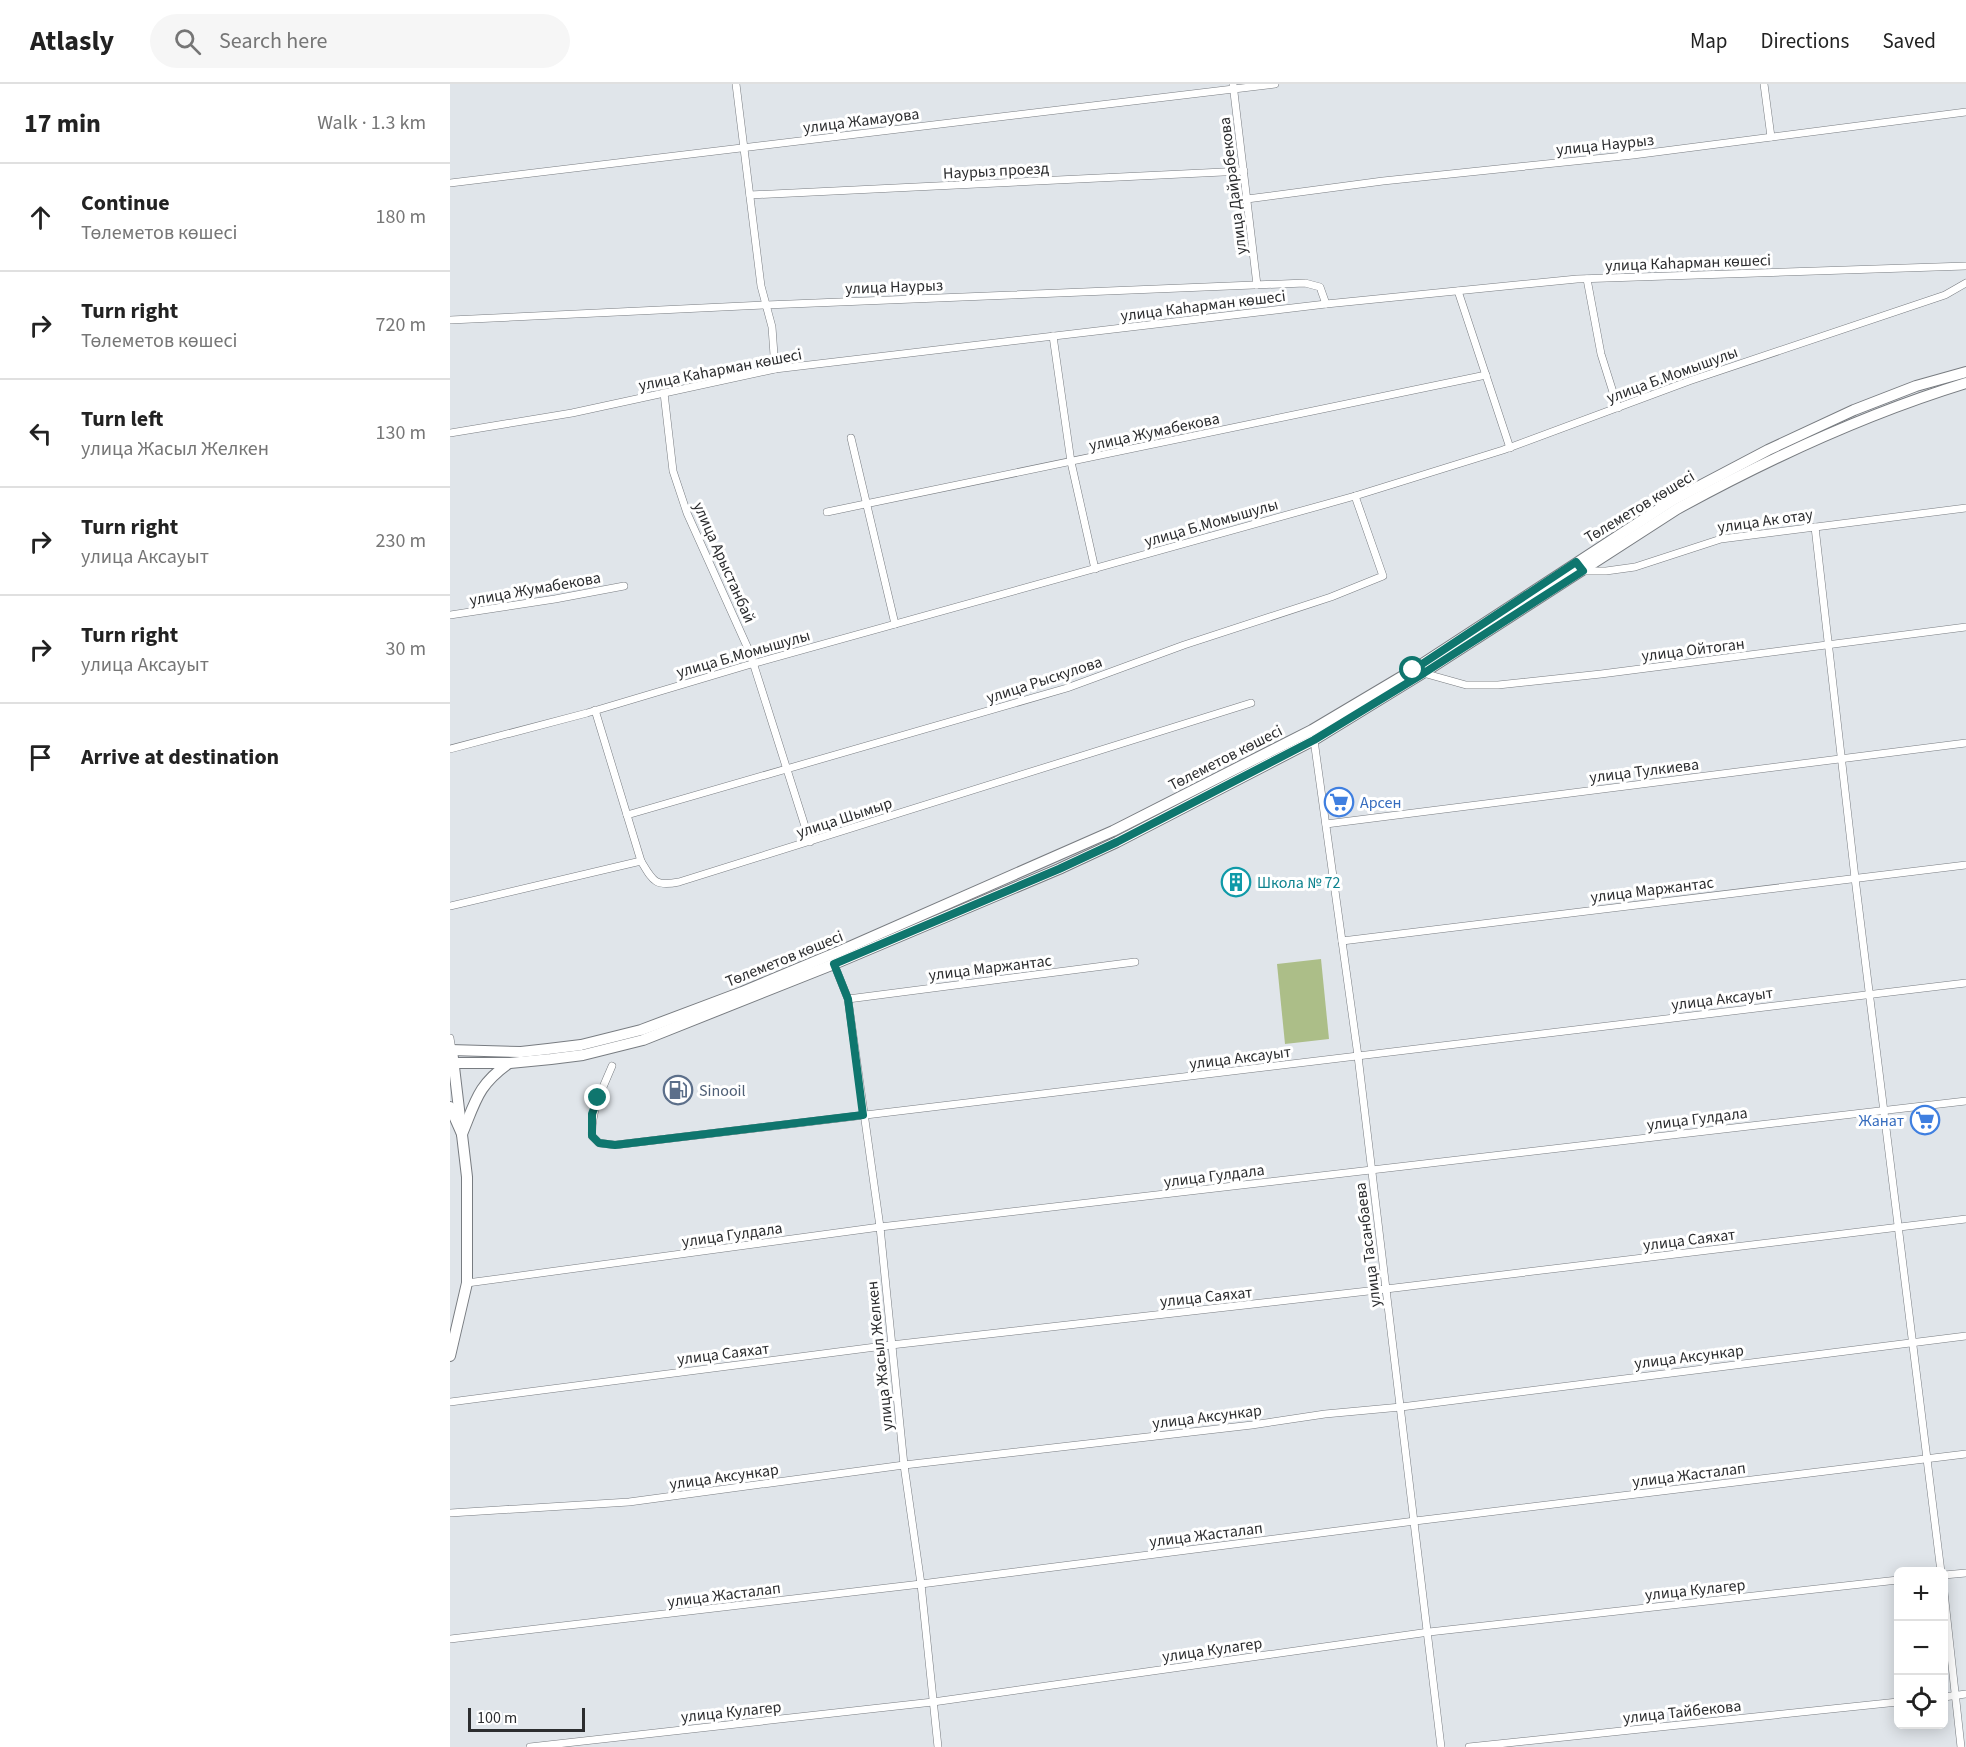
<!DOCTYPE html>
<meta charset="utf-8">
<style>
body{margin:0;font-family:"Source Sans 3",sans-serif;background:#f6f6f6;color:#222}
.controls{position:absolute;right:18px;bottom:18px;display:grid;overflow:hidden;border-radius:9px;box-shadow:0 3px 15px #0003}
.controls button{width:54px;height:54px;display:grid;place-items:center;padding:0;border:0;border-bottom:2px solid #e0e0e0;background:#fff;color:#222;font:30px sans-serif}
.scale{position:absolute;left:18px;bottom:15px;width:117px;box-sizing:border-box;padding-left:6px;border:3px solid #2c2d2f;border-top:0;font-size:16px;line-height:21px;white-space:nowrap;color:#2c2d2f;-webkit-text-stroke:4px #fff;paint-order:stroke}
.stop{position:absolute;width:18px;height:18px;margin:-14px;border:4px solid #0f766e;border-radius:50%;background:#fff}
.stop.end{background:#0f766e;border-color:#fff;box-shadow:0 2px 6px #0008}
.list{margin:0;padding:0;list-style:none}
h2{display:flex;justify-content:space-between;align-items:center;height:78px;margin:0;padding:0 24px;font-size:26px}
h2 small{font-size:20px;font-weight:400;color:#767676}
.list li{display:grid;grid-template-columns:39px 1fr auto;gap:18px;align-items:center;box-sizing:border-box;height:108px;padding:0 24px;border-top:2px solid #e0e0e0}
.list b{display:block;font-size:22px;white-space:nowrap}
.list p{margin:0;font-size:20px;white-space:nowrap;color:#767676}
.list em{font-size:20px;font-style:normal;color:#767676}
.icon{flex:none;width:33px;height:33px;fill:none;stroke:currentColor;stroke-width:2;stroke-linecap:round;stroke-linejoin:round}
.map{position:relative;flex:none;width:1516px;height:1663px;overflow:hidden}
header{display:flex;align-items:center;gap:36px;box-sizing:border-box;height:84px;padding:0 30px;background:#fff;border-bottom:2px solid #e0e0e0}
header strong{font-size:28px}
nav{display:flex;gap:33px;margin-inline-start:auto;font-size:21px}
.search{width:420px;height:54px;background:#f6f6f6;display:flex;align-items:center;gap:15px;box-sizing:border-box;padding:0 21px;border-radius:33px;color:#767676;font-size:22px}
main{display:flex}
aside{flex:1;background:#fff}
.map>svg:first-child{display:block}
.green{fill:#acbe88}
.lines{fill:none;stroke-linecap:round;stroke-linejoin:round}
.street-casing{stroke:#787c81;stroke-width:8}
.secondary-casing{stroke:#787c81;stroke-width:12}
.primary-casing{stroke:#787c81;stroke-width:12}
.street{stroke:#fff;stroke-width:7}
.secondary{stroke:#fff;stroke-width:10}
.primary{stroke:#fff;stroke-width:10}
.route{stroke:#0f766e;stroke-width:8}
.labels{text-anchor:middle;stroke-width:6;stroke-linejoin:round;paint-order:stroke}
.street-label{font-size:16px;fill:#2c2d2f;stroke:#fff}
.shop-label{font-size:16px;fill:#366cbe;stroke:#fff;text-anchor:start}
.culture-label{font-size:16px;fill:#0d838f;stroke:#fff;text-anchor:start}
.service-label{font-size:16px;fill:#4e5e75;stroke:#fff;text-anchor:start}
</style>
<header>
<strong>Atlasly</strong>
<div class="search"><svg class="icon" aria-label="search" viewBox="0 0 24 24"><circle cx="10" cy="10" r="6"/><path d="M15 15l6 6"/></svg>Search here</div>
<nav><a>Map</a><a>Directions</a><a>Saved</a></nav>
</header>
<main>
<aside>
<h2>17 min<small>Walk · 1.3 km</small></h2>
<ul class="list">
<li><svg class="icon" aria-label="ahead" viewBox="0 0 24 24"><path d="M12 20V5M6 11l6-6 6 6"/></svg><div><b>Continue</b><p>Төлеметов көшесі</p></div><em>180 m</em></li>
<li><svg class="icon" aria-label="right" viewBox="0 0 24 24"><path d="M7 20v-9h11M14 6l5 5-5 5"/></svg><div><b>Turn right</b><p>Төлеметов көшесі</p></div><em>720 m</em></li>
<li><svg class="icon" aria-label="left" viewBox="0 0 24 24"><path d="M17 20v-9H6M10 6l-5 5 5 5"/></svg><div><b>Turn left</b><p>улица Жасыл Желкен</p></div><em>130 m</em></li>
<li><svg class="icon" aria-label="right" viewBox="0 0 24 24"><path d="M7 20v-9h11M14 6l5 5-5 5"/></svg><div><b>Turn right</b><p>улица Аксауыт</p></div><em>230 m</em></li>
<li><svg class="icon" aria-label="right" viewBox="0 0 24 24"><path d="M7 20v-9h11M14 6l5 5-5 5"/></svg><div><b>Turn right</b><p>улица Аксауыт</p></div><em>30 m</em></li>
<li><svg class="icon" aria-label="arrive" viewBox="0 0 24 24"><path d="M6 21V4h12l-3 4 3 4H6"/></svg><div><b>Arrive at destination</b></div></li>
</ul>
</aside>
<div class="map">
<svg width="1516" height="1663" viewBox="0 0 1516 1663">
<rect width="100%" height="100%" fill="#e0e5ea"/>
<polygon class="green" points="871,875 879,955 835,960 827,880"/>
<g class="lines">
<g class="street-casing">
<g id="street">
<polyline points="286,0 311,202 322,243 325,285"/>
<polyline points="783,0 807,201"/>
<polyline points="1314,0 1321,53"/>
<polyline points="0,99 825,0"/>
<polyline points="300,111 794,87"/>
<polyline points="797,115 933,97 1183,71 1516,28"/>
<polyline points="1137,195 1151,270 1168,324"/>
<polyline points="1008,207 1060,364"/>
<polyline points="0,236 316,221 855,199 870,203 876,220"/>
<polyline points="603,252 621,378 645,485"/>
<polyline points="214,309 223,387 237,429 300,569 360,758"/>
<polyline points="0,349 122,329 325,285 876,220 1127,195 1516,182"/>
<polyline points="401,354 445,540"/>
<polyline points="377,428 1036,291"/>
<polyline points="1365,443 1405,794 1491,1488"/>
<polyline points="1133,487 1156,487 1185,483 1271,455 1516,424"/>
<polyline points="0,531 105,515 174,502"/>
<polyline points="973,589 1016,601 1048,601 1151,590 1516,543"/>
<polyline points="145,626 191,777"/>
<polyline points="864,656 908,972 991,1663"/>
<polyline points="0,665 137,629 298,581 905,412 1053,366 1239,297 1495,211 1516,199"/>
<polyline points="177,731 617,604 734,561 881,513 933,492 905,412"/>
<polyline points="876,740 1516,659"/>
<path d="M0,822L191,777C203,797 205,803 229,798L801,619"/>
<polyline points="892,857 1516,781"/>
<polyline points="384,880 398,915 430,1143 454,1381 471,1500 488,1663"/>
<polyline points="398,915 685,878"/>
<polyline points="0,954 2,966"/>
<path d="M162,982C152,1006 141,1026 142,1052L149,1059L165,1061L1516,899"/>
<polyline points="17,1199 430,1143 1516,1017"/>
<polyline points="0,1318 441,1261 936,1205 1516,1135"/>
<polyline points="0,1429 179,1418 454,1381 802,1341 875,1330 951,1323 1516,1252"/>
<polyline points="1494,1491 1516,1489"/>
<polyline points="1494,1508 1511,1663"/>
<polyline points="0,1555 471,1500 965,1437 1516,1370"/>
<polyline points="1494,1613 1516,1610"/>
<polyline points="80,1663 483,1618 979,1548 1448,1496"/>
<polyline points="1019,1663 1448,1618"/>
</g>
</g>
<g class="secondary-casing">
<polyline id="secondary" points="0,1272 17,1199 17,1093 2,966"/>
</g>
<g class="primary-casing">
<g id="primary">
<polyline points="0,966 71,968 98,965 131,961 191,946 292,908 390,867 663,747 862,646 963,586 1223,416 1318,366 1404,326 1466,302 1516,288"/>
<path d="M0,979H60L101,975L133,971L193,956L384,880L609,785L667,758L864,656L973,589L1227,425C1320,374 1415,330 1516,299"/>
<polyline points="0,1023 12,1050"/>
<path d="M12,1050C26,1016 28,1001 59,979"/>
</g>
</g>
<use href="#street" class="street"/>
<use href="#secondary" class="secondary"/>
<use href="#primary" class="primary"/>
</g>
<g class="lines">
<polyline class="route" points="148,1014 142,1030 142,1052 149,1059 165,1061 413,1031 398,915 384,880 609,785 667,758 864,656 974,589 1133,487 1126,478 963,586"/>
</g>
<defs>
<g id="supermarket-ring" transform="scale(1.5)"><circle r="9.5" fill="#fff" stroke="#3f7fe0" stroke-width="1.5"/><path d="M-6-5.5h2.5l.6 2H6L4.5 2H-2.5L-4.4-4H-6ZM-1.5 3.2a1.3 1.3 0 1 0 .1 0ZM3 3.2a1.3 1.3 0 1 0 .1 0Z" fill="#3f7fe0"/></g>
<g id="building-ring" transform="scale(1.5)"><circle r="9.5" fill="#fff" stroke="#0f9aa8" stroke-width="1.5"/><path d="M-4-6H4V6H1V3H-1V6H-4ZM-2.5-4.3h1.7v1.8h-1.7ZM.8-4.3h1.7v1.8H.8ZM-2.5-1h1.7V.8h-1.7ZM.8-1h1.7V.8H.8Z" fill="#0f9aa8"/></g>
<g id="fuel-ring" transform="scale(1.5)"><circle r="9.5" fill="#fff" stroke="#5c6f8a" stroke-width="1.5"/><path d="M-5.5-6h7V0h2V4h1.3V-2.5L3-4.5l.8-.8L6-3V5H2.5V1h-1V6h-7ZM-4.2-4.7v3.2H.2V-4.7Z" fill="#5c6f8a"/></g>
</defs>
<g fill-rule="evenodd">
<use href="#supermarket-ring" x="889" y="718"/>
<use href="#building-ring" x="786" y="798"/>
<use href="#fuel-ring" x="228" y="1006"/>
<use href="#supermarket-ring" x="1475" y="1036"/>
</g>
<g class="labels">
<g class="street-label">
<text transform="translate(411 36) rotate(-7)" y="6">улица Жамауова</text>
<text transform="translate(1155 60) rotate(-6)" y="6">улица Наурыз</text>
<text transform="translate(546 86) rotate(-3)" y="6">Наурыз проезд</text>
<text transform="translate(782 102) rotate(-97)" y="6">улица Дайрабекова</text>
<text transform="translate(1238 178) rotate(-2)" y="6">улица Каһарман көшесі</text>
<text transform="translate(444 202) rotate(-2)" y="6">улица Наурыз</text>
<text transform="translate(753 221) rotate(-7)" y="6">улица Каһарман көшесі</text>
<text transform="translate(270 285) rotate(-11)" y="6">улица Каһарман көшесі</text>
<text transform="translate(1222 290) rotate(-20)" y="6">улица Б.Момышулы</text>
<text transform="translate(704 347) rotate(-12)" y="6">улица Жумабекова</text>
<text transform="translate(1189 422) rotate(-31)" y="6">Төлеметов көшесі</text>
<text transform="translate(1315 436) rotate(-8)" y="6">улица Ак отау</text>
<text transform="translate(761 438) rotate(-16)" y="6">улица Б.Момышулы</text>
<text transform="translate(275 478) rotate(66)" y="6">улица Арыстанбай</text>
<text transform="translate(85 504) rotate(-10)" y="6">улица Жумабекова</text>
<text transform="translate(1243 565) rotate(-7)" y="6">улица Ойтоган</text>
<text transform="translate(293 569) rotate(-16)" y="6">улица Б.Момышулы</text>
<text transform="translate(594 595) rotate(-18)" y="6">улица Рыскулова</text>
<text transform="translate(775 673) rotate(-27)" y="6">Төлеметов көшесі</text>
<text transform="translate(1194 686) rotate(-7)" y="6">улица Тулкиева</text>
<text transform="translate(394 733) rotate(-18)" y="6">улица Шымыр</text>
<text transform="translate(1202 805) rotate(-7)" y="6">улица Маржантас</text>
<text transform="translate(334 874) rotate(-22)" y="6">Төлеметов көшесі</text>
<text transform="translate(540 883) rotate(-7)" y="6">улица Маржантас</text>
<text transform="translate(1272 914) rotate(-7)" y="6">улица Аксауыт</text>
<text transform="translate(790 973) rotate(-7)" y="6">улица Аксауыт</text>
<text transform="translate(1247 1034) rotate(-7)" y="6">улица Гулдала</text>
<text transform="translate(764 1091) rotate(-7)" y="6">улица Гулдала</text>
<text transform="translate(282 1150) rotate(-8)" y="6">улица Гулдала</text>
<text transform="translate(1239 1155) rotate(-7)" y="6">улица Саяхат</text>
<text transform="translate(917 1161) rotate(-97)" y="6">улица Тасанбаева</text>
<text transform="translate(756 1212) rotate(-6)" y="6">улица Саяхат</text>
<text transform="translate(273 1269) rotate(-7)" y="6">улица Саяхат</text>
<text transform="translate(429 1272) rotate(-96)" y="6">улица Жасыл Желкен</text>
<text transform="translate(1239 1272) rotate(-7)" y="6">улица Аксункар</text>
<text transform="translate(757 1332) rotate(-7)" y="6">улица Аксункар</text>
<text transform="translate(1239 1390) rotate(-7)" y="6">улица Жасталап</text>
<text transform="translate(274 1392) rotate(-8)" y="6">улица Аксункар</text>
<text transform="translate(756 1450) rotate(-7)" y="6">улица Жасталап</text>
<text transform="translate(1245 1505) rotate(-6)" y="6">улица Кулагер</text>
<text transform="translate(274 1510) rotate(-7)" y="6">улица Жасталап</text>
<text transform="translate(762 1565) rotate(-8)" y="6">улица Кулагер</text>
<text transform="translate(281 1627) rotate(-6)" y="6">улица Кулагер</text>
<text transform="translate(1232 1627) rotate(-6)" y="6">улица Тайбекова</text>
</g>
<g class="shop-label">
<text x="910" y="724">Арсен</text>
<text x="1454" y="1042" text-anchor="end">Жанат</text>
</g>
<g class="culture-label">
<text x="807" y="804">Школа № 72</text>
</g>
<g class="service-label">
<text x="249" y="1012">Sinooil</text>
</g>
</g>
</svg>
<div class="controls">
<button>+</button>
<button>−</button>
<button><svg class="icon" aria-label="locate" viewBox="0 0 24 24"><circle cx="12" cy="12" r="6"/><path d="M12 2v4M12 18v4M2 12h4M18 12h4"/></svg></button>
</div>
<div class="scale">100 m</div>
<div class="stop" style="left:963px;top:586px"></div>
<div class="stop end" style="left:148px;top:1014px"></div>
</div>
</main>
